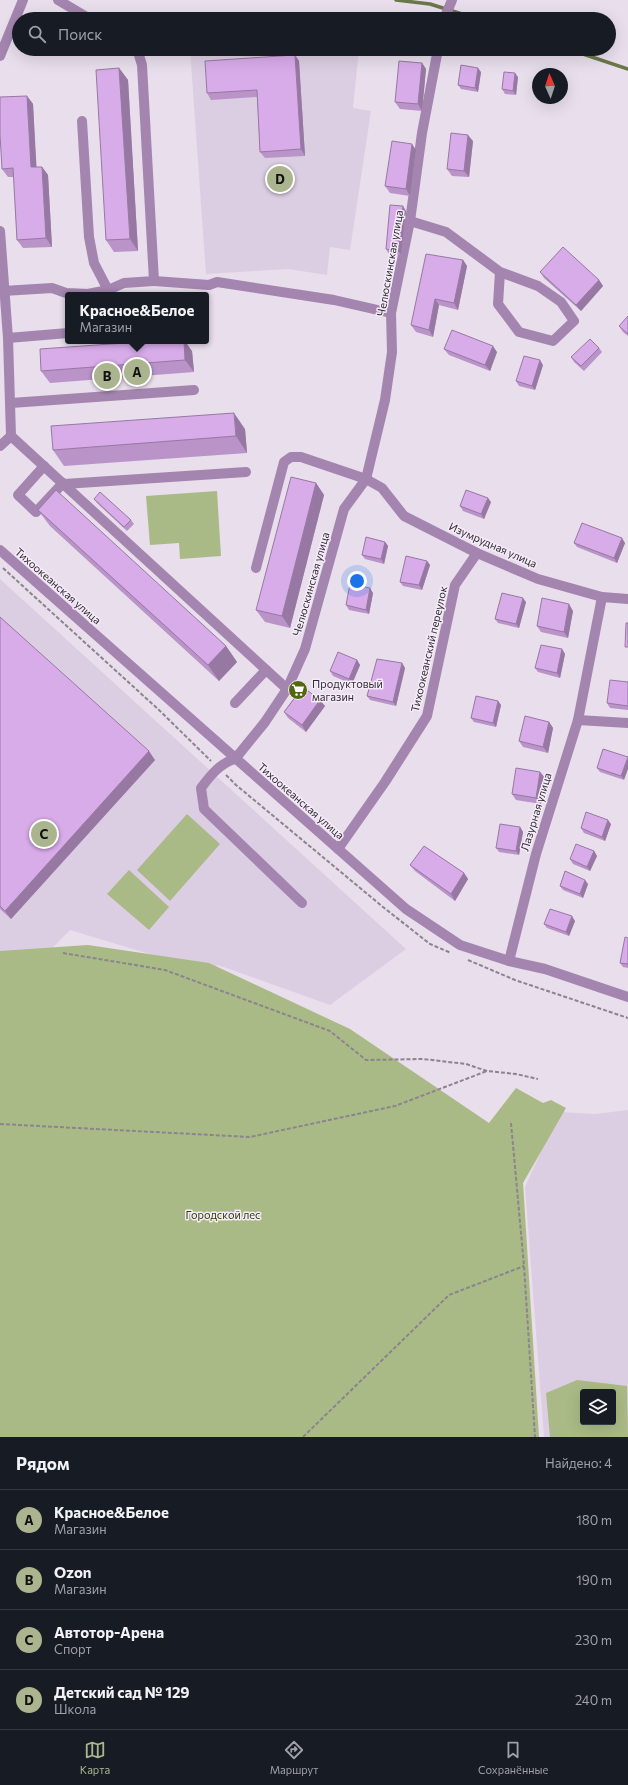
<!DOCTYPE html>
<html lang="ru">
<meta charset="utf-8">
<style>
body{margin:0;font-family:Commissioner,sans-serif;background:#242831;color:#f1f3f6}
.controls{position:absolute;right:12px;bottom:12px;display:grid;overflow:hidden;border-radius:4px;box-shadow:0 4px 16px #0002}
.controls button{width:36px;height:36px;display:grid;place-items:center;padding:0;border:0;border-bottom:1px solid #363941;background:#171b24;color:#f1f3f6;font:20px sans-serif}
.compass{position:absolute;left:532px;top:68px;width:36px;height:36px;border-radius:50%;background:#171b24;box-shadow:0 4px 16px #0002;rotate:357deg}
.you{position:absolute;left:357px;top:581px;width:14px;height:14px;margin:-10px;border:3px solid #fff;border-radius:50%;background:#1a73e8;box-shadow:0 0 0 6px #1a73e833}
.badge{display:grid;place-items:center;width:26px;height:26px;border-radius:50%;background:#aab48e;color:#111;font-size:13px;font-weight:700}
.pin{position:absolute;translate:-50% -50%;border:2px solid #fff;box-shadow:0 1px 4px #0006}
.popup{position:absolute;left:65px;top:292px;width:144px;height:52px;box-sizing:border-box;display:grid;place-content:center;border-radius:4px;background:#171b24;filter:drop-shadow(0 1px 3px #0005);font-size:13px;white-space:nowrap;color:#9ea1a6}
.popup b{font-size:15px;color:#f1f3f6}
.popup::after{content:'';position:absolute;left:50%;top:100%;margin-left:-8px;border:8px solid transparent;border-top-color:#171b24}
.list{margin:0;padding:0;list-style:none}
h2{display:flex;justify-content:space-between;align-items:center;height:52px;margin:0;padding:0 16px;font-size:17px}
h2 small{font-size:13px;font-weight:400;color:#9ea1a6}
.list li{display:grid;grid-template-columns:26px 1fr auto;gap:12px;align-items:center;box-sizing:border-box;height:60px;padding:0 16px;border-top:1px solid #363941}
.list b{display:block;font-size:15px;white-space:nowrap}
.list p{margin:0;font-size:13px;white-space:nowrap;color:#9ea1a6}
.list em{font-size:13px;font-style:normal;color:#9ea1a6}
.icon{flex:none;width:22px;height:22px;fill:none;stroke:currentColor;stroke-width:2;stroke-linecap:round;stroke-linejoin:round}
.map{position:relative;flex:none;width:628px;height:1437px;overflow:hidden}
.search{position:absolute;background:#171b24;box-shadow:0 4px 16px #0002;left:12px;right:12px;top:12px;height:44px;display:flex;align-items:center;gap:10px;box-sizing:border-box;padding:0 14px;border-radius:22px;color:#9ea1a6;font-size:15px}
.sheet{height:292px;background:#171b24}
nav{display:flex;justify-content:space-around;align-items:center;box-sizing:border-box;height:56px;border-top:1px solid #363941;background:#171b24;font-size:11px;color:#9ea1a6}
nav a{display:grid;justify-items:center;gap:2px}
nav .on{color:#aab48e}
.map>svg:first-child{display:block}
.built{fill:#dccee2;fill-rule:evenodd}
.green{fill:#aaba86;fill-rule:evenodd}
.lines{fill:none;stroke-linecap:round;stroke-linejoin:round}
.stream{stroke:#6a7747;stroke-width:3.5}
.path{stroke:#8b848e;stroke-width:2;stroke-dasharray:4 2;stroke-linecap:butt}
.minor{stroke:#a485af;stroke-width:10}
.wall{fill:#ba93c8}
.shaded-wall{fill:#9778a3}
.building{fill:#d8abe9;stroke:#9778a3}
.labels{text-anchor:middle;stroke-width:3;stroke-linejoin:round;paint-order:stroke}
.street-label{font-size:11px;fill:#312d33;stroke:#f5ebf9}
.poi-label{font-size:11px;fill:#312d33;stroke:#f5ebf9;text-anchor:start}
.park-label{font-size:11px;fill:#303c04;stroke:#f5ebf9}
</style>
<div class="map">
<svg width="628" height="1437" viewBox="0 0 628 1437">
<rect width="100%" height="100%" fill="#e8deec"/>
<g class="built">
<polygon points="268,13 310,19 243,19"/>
<polygon points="190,49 359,49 353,108 371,111 350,250 330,247 327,275 288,269 206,274"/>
<polygon points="0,579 406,949 330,1005 218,965 206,971 70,930 0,1001"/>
<path d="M628,1110V1437H544L525,1187L559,1112L595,1114ZM583,1392H613V1422H583Z"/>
</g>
<g class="green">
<polygon points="217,491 221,556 180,559 179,543 150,545 146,496"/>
<polygon points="187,814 220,844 170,901 137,870"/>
<polygon points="129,870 169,907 149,930 107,894"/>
<polygon points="88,945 209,963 350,1029 489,1123 516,1088 543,1103 551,1100 566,1108 523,1183 539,1437 0,1437 0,951"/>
<path d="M577,1380L627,1386L628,1437H550L546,1393ZM583,1392H613V1422H583Z"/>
</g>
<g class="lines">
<g class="stream">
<polyline points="396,0 430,4 478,19"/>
<polyline points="568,49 628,69"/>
</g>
<g class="path">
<polyline points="3,568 159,710 211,761"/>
<polyline points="226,775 236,785 383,907 430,944 451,953"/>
<polyline points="63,953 165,970 330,1031 366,1060 423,1059 466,1064 487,1071 516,1074 538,1079"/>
<polyline points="468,960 515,980 628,1018"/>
<polyline points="511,1123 524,1266 535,1437"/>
<polyline points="0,1124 250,1137 395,1106 487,1071"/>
<polyline points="303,1437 449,1295 524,1266"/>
</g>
<g class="minor">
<polyline points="58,0 90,19"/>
<polyline points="444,19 452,0"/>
<polyline points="0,56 23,0"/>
<polyline points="82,121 89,237 94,263 108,290"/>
<polyline points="410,221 446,232 500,272 538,286 561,302 574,321 553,341 519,332 498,304 500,272"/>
<polyline points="0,231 8,338 11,436 287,689"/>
<polyline points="154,281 209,285 217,282 334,300 391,313"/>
<polyline points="3,291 52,288 66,293 88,294 108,290 124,283 154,281 142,65 138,52 135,49"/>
<polyline points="8,338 68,333"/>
<polyline points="11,403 194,390"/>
<polyline points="0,446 11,436"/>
<polyline points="44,466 18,495 36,512 63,483"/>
<polyline points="64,484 246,472"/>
<polyline points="0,550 406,909 460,945 509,961 545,969 628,997"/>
<polyline points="256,568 284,462 291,457 301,457 366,479 382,488 404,516 477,553 538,579 602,597 628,599"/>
<polyline points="235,703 266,670"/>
<polyline points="578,720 602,597"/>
<polyline points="235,759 265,722 287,689 305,649 344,509 366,479 385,400 392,352 391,313 410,221 422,133 438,49"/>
<path d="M235,759C220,763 210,776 201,788L204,809L302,903"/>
<polyline points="338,849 385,782 427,716 455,585 477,553"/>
<polyline points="509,961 536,854 578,720 628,723"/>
</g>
</g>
<g class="wall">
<polygon points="407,49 425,49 425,51"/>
<polygon points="295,55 299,61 305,156 265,158 260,152 257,97 211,100 207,93"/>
<polygon points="422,63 426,69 422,111 400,109 395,102"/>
<polygon points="119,68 128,80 138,251 114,252 106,240"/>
<polygon points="481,72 478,92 461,89 458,85"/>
<polygon points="518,77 516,95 505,94 502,89"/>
<polygon points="27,96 33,104 36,167 42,167 48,175 52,247 23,248 17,240 14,177 8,177 2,169"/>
<polygon points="473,141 469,177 452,176 447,169"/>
<polygon points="416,150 410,196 390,193 385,186"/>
<polygon points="406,211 401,255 389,254 386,249"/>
<polygon points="463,260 467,266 458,310 439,305 433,337 416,332 411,325"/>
<polygon points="540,272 599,280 603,286 581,311 544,278"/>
<polygon points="628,316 628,336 623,332 619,326"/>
<polygon points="599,348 602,352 584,371 574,362 571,357"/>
<polygon points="444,349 497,352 490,371 449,355"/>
<polygon points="192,351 194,372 50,383 41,371"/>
<polygon points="543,365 535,390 519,386 516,381"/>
<polygon points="245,429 247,453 64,466 53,450"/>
<polygon points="316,483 324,495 290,628 265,622 256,610"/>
<polygon points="94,499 131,520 134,524 127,531 97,503"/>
<polygon points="491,502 484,519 463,511 460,506"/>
<polygon points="38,510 226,646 237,662 219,681 50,526"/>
<polygon points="385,542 388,546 384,564 365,559 362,555"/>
<polygon points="574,543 625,543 617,563 577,547"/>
<polygon points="427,561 430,565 422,590 403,586 400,582"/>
<polygon points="373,593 369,614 349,610 346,605"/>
<polygon points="526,602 519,628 498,623 495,619"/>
<polygon points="573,611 568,638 541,632 537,626"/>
<polygon points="0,617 155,760 11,919 0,909"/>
<polygon points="562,649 565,654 560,678 538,672 535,668"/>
<polygon points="357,660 360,665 352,684 333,676 330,671"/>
<polygon points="402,663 405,668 396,706 370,700 367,696"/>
<polygon points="628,682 628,710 610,708 607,703"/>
<polygon points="302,687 325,706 306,732 288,718 284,712 296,695 292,692 291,690"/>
<polygon points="498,701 501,705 496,727 474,722 471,718"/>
<polygon points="549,722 553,728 548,753 523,747 519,741"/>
<polygon points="603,749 624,780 600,772 597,768"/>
<polygon points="540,772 545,778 541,804 516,800 512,794"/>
<polygon points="611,824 605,841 584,833 581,828"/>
<polygon points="520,827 523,832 519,855 499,852 496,848"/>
<polygon points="594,851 597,856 590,871 573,864 570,859"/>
<polygon points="410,865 464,873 468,879 455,901 415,871"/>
<polygon points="588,884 583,898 563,890 560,886"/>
<polygon points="575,921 569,936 547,928 544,924"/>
<polygon points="628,938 628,968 623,967 620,963"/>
</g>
<g class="shaded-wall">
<polygon points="295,55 299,61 305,156 301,149"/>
<polygon points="422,63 426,69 422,111 418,104"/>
<polygon points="119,68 128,80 138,251 130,239"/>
<polygon points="478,68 481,72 478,92 475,88"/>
<polygon points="515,73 518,77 516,95 513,91"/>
<polygon points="27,96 33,104 37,176 31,167"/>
<polygon points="468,135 473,141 469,177 464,171"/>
<polygon points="412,144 416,150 410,196 406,189"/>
<polygon points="42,167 48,175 52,247 46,238"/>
<polygon points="403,206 406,211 401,255 398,251"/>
<polygon points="463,260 467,266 458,310 454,303"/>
<polygon points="599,280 603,286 581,311 576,305"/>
<polygon points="435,299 439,305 433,337 429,330"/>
<polygon points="184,341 185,341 192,351 194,372 185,360"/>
<polygon points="493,346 497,352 490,371 485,365"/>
<polygon points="540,360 543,365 535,390 532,386"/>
<polygon points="234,413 245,429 247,453 236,436"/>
<polygon points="316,483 324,495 290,628 282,616"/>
<polygon points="488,498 491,502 484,519 481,514"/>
<polygon points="622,538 625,543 617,563 614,558"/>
<polygon points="385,542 388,546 384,564 381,559"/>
<polygon points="427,561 430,565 422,590 419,585"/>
<polygon points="370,588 373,593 369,614 366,610"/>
<polygon points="523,598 526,602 519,628 516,624"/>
<polygon points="569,604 573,611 568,638 564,632"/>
<polygon points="226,646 237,662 219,681 208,665"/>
<polygon points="562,649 565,654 560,678 557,673"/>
<polygon points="357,660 360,665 352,684 349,679"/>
<polygon points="402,663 405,668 396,706 393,702"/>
<polygon points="320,700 325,706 306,732 302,725"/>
<polygon points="498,701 501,705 496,727 493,723"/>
<polygon points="549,722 553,728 548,753 543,747"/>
<polygon points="149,751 155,760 11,919 5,911"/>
<polygon points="628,757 628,769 624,780 621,776"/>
<polygon points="540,772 545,778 541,804 536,798"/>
<polygon points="608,820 611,824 605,841 602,837"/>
<polygon points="520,827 523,832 519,855 516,851"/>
<polygon points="594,851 597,856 590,871 587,867"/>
<polygon points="464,873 468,879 455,901 451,894"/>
<polygon points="585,880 588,884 583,898 580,894"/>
<polygon points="572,916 575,921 569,936 566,932"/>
</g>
<g class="building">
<polygon points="295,55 301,149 260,152 257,90 207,93 205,61"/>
<polygon points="399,61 422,63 418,104 395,102"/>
<polygon points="461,65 478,68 475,88 458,85"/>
<polygon points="119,68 130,239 106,240 96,70"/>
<polygon points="504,72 515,73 513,91 502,89"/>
<polygon points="27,96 31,167 42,167 46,238 17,240 13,168 2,169 0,135 0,97"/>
<polygon points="451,133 468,135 464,171 447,169"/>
<polygon points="392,141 412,144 406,189 385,186"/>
<polygon points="390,205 403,206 398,251 386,249"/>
<polygon points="563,247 599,280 576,305 540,272"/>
<polygon points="426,254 463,260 454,303 435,299 429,330 411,325"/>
<polygon points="628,316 628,334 619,326"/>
<polygon points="452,330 493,346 485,365 444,349"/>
<polygon points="590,339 599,348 581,366 571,357"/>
<polygon points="153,341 184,341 185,360 41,371 40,349"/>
<polygon points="524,356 540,360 532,386 516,381"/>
<polygon points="234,413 236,436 53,450 51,426"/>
<polygon points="291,477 316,483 282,616 256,610"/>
<polygon points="56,490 226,646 208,665 38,510"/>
<polygon points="466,490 488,498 481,514 460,506"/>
<polygon points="100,492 131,520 124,527 94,499"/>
<polygon points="582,523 622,538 614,558 574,543"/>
<polygon points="366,537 385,542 381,559 362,555"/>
<polygon points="406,556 427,561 419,585 400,582"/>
<polygon points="350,584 370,588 366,610 346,605"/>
<polygon points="502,593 523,598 516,624 495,619"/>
<polygon points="542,598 569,604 564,632 537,626"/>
<polygon points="0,617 149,751 5,911 0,906"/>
<polygon points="626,623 628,623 628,647 625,647"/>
<polygon points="541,645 562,649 557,673 535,668"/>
<polygon points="338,652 357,660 349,679 330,671"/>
<polygon points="377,659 402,663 393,702 367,696"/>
<polygon points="610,680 628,682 628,706 607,703"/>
<polygon points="296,682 302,686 296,694 291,690"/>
<polygon points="303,687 320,700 302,725 284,712"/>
<polygon points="476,696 498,701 493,723 471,718"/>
<polygon points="525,716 549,722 543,747 519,741"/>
<polygon points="603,749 628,757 621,776 597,768"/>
<polygon points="516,768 540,772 536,798 512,794"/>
<polygon points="586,812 608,820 602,837 581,828"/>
<polygon points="500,824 520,827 516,851 496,848"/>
<polygon points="576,844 594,851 587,867 570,859"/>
<polygon points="424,846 464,873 451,894 410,865"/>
<polygon points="565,871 585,880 580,894 560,886"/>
<polygon points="550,909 572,916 566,932 544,924"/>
<polygon points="625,937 628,938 628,964 620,963"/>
</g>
<defs>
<g id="supermarket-disc" transform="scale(1)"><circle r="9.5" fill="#536610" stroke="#f5ebf9"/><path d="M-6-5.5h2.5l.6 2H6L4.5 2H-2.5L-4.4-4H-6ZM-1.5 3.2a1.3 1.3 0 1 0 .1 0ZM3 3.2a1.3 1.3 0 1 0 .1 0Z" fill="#fff"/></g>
</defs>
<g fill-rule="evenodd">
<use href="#supermarket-disc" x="298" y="690"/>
</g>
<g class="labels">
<g class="street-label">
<text transform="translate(390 263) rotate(-80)" y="4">Челюскинская улица</text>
<text transform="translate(493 545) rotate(24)" y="4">Изумрудная улица</text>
<text transform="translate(311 584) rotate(-74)" y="4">Челюскинская улица</text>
<text transform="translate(58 586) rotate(41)" y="4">Тихоокеанская улица</text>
<text transform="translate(429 649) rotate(-77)" y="4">Тихоокеанский переулок</text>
<text transform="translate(301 801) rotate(41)" y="4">Тихоокеанская улица</text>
<text transform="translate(536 812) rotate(-73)" y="4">Лазурная улица</text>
</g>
<g class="poi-label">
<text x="312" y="688">Продуктовый<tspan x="312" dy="13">магазин</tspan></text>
</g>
<g class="park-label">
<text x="223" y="1219">Городской лес</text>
</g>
</g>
</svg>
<div class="controls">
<button><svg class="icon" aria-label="layers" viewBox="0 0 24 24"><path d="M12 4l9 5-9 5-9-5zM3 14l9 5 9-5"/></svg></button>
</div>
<svg class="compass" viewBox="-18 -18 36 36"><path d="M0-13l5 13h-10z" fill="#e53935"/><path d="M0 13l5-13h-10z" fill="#9ea1a6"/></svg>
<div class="you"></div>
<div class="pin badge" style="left:137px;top:372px">A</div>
<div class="popup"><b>Красное&amp;Белое</b>Магазин</div>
<div class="pin badge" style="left:107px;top:376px">B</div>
<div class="pin badge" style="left:44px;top:834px">C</div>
<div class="pin badge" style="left:280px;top:179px">D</div>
<div class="search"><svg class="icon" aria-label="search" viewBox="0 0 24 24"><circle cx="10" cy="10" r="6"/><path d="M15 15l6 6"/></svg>Поиск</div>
</div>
<section class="sheet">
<h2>Рядом<small>Найдено: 4</small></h2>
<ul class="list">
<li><span class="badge">A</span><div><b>Красное&amp;Белое</b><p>Магазин</p></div><em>180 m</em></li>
<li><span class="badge">B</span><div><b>Ozon</b><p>Магазин</p></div><em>190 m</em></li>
<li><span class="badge">C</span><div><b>Автотор-Арена</b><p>Спорт</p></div><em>230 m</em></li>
<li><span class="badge">D</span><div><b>Детский сад № 129</b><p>Школа</p></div><em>240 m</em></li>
</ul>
</section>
<nav>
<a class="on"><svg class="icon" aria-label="map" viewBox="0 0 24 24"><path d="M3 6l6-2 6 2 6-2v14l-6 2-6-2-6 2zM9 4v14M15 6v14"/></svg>Карта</a>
<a><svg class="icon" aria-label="directions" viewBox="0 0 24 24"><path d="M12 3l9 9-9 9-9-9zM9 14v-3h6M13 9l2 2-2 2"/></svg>Маршрут</a>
<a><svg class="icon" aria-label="saved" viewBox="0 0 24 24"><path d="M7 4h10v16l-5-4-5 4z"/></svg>Сохранённые</a>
</nav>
